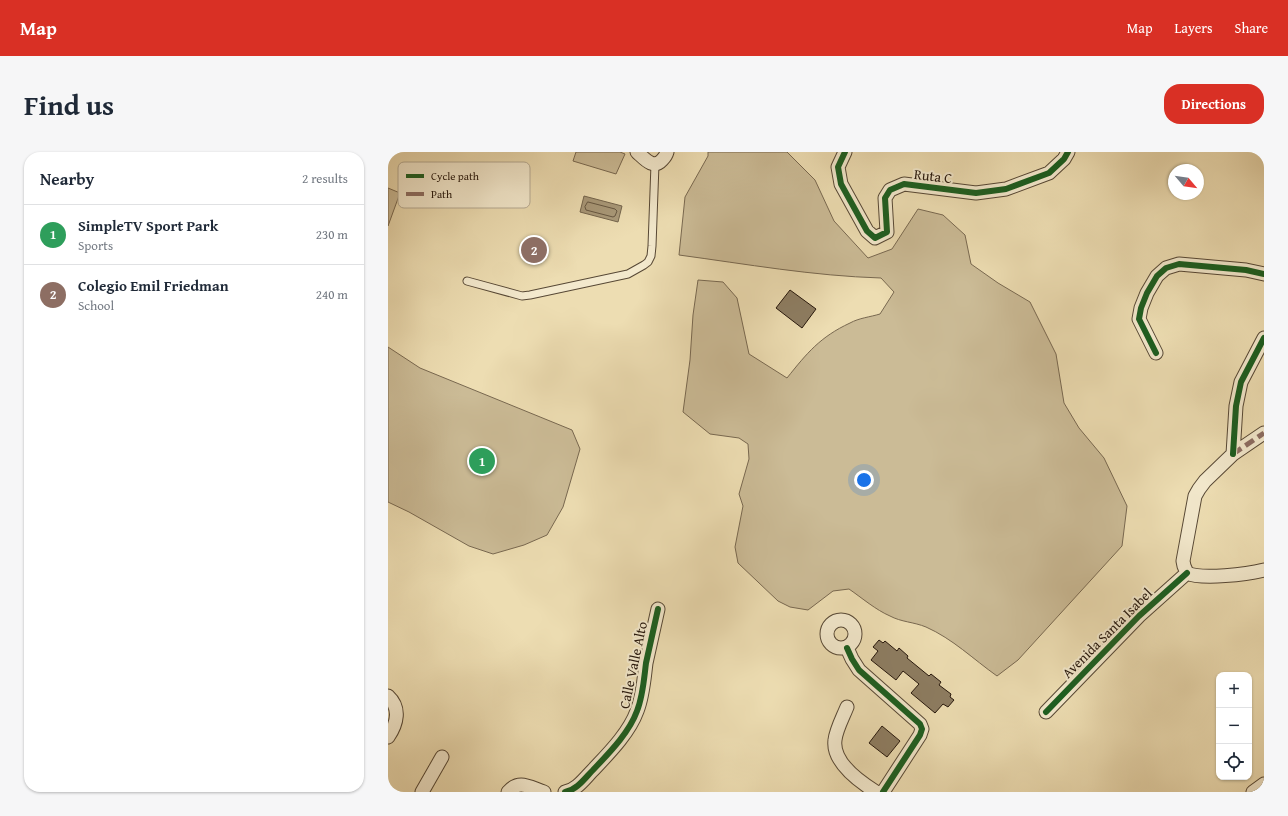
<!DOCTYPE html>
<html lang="en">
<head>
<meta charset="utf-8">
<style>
  body { margin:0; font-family:"Gentium Book Plus",serif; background:#f6f6f7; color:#1f2937 }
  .controls { position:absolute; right:12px; bottom:12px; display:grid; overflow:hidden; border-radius:8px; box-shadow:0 1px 3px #0004 }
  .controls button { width:36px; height:36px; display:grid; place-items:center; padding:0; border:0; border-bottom:1px solid #e0e1e3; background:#fff; color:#1f2937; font:20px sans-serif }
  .compass { position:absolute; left:780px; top:12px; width:36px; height:36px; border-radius:50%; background:#fff; box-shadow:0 1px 3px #0004; rotate:119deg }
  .you { position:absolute; left:476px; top:328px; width:14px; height:14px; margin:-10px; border:3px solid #fff; border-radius:50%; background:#1a73e8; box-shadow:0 0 0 6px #1a73e833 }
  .badge { display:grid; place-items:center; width:26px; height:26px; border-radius:50%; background:#d93025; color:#fff; font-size:13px; font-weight:700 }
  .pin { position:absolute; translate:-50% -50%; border:2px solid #fff; box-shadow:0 1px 4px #0006 }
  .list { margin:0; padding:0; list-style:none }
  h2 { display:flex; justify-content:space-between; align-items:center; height:52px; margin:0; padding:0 16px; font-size:17px }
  h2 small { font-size:13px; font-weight:400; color:#747a83 }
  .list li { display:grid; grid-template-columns:26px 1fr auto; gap:12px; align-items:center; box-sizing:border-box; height:60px; padding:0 16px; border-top:1px solid #e0e1e3 }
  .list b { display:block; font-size:15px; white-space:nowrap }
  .list p { margin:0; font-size:13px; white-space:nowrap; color:#747a83 }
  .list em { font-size:13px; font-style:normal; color:#747a83 }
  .icon { flex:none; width:22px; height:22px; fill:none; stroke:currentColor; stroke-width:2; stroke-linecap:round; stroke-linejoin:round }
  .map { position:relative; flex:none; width:876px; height:640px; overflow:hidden; border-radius:16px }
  header { display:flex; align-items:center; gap:24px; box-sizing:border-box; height:56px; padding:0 20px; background:#d93025; color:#fff }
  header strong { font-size:19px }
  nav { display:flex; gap:22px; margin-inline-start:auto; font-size:14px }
  .intro { display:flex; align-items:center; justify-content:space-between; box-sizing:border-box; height:96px; padding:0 24px }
  h1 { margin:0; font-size:28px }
  .button { padding:10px 18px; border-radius:16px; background:#d93025; color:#fff; font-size:14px; font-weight:700 }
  main { display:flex; gap:24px; padding:0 24px }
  aside { flex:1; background:#fff; border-radius:16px; box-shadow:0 1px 3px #0004 }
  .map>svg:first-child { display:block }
  .green { fill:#cbbb96; stroke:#786850 }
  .water { fill:#a99979; stroke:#74654d }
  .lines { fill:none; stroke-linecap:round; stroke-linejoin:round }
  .shore { stroke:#675842; stroke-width:1 }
  .building { fill:#8d7d62; stroke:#25160b }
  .lane-casing { stroke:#574835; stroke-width:9 }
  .street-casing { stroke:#574835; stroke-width:15 }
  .lane { stroke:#f3e9cd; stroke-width:7 }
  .street { stroke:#f3e9cd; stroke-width:13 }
  .quiet { stroke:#8d6e63; stroke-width:5; stroke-dasharray:10 5; stroke-linecap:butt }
  .cycleway-casing { stroke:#f3e9cd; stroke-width:8 }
  .cycleway { stroke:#1b5e20; stroke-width:6 }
  .labels { text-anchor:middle; stroke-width:4; stroke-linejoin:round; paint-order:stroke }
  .street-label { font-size:14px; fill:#25160b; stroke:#f3e9cd }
  .key { fill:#f3e9cd; stroke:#b5aa93; stroke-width:1 }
  .key-label { font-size:11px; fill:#25160b }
</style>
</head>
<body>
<header>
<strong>Map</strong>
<nav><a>Map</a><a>Layers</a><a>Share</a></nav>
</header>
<div class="intro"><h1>Find us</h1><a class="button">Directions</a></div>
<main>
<aside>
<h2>Nearby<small>2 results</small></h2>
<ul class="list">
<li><span class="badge" style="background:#2e9e5b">1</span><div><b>SimpleTV Sport Park</b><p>Sports</p></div><em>230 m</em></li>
<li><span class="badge" style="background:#8d6e63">2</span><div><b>Colegio Emil Friedman</b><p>School</p></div><em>240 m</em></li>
</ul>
</aside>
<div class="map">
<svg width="876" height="640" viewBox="0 0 876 640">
  <rect width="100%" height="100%" fill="#edddb2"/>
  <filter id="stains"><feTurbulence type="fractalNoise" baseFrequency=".005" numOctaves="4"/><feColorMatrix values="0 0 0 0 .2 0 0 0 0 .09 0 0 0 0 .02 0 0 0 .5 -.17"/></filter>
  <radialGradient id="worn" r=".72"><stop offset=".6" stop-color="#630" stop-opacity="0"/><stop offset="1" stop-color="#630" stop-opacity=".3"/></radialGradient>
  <!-- green -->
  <path class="green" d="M 188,0 L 232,0 L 237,2 L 228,22 L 185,9 Z
    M 320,0 L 399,0 L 427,28 L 446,69 L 480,106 L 504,97 L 530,57 L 555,63 L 577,83 L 583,112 L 610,131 L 642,150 L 668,202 L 676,251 L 691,276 L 716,306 L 739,354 L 734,394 L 630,508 L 609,524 C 585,507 565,487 538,475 C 526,470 513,470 502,464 C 488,458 474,446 461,437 L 445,439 L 420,458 L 402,455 L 390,449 L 350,411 L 347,395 L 355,354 L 351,342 L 361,307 L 360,292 L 351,286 L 322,282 L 295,260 L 302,208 L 305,163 L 310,128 L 335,130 L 349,146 L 361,202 L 399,226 C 419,201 432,185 462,171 C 471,166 482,165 492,162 L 506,140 L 493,126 C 425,124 358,112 291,103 L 297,45 L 320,4 Z
    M 0,36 L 12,41 L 0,74 Z
    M 0,195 L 32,216 L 184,278 L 192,297 L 175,355 L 159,383 L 136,393 L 105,402 L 81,394 L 21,360 L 0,350 Z"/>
  <!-- water -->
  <path class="water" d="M 196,44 L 234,54 L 230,70 L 192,60 Z"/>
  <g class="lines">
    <!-- shore -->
    <path class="shore" d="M 200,50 L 227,57 L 229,59 L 227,64 L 225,65 L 198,58 L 197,55 Z"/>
  </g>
  <!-- building -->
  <path class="building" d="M 402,138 L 428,157 L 414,176 L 388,156 Z
    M 491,488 L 495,491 L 497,489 L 509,499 L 511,496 L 520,504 L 519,506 L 541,524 L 543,522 L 553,530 L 551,533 L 563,542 L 562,545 L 566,548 L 560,555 L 555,552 L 547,561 L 523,541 L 531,532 L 515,519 L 508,528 L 483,508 L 490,499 L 485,495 Z
    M 494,574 L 512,589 L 499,605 L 481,591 Z"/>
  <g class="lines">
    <defs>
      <path id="lane" d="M 79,129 L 134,144 L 142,143 L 240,122 L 256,113 L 260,110 L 263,104 L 264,94 L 267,12"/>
      <path id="street" d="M 249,0 C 256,6 265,18 274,8 C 276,6 278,4 279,0
        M 457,0 L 450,15 L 453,32 L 479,79 L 487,86 L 499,80 L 497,46 L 502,38 L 516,32 L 588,41 L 618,37 L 661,21 L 676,7 L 680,0
        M 768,201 L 751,167 L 753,156 L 759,141 L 769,124 L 778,116 L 791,112 L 858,118 L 876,122
        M 845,302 L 848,254 L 853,230 L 876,186
        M 799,421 L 796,414 L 795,409 L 807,344 L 811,337 L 817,329 L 845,302 L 876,281
        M 799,421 C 814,428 860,422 876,418
        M439 482a14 14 0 1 1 28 0a14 14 0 1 1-28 0Z
        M 459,496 L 464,507 L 471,518 L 532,572 L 534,577 L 532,583 L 495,640
        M 0,544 C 13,556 9,572 0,585
        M 459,555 C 455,565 448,578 447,588 C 444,610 472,630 488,640
        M 658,560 L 751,464 L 799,421
        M 34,640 L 54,605
        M 120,640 C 131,627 141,635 156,640
        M 177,640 C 189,638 197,626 205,618 C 221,601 241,581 249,559 C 255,544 256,527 258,511 C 262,493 266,475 270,457
        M 865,640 L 876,632"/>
    </defs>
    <!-- lane casing -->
    <use href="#lane" class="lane-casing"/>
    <!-- street casing -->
    <use href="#street" class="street-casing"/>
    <!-- lane -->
    <use href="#lane" class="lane"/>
    <!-- street -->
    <use href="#street" class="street"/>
    <!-- quiet -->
    <path class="quiet" d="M 845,302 L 876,281"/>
    <defs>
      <path id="cycleway" d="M 457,0 L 450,15 L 453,32 L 479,79 L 487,86 L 499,80 L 497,46 L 502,38 L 516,32 L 588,41 L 618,37 L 661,21 L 676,7 L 680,0
        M 768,201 L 751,167 L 753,156 L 759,141 L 769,124 L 778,116 L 791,112 L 858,118 L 876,122
        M 845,302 L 848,254 L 853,230 L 876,186
        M 459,496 L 464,507 L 471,518 L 532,572 L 534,577 L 532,583 L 495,640
        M 658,560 L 751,464 L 799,421
        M 177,640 C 189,638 197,626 205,618 C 221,601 241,581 249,559 C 255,544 256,527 258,511 C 262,493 266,475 270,457"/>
    </defs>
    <!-- cycleway casing -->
    <use href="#cycleway" class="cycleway-casing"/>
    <!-- cycleway -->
    <use href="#cycleway" class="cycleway"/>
  </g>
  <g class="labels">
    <!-- street labels -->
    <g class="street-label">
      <text transform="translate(545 24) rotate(7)" y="5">Ruta C</text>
      <text transform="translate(719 481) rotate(-45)" y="5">Avenida Santa Isabel</text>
      <text transform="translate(245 513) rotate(-78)" y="5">Calle Valle Alto</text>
    </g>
  </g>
  <!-- legend -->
  <rect x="10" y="10" width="132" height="46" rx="6" class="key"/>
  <rect x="18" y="22" width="18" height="4" fill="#1b5e20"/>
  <rect x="18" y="40" width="18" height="4" fill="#8d6e63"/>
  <g class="key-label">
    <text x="43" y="28">Cycle path</text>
    <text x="43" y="46">Path</text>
  </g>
  <rect width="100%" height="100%" filter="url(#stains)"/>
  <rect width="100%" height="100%" fill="url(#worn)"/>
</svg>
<div class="controls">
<button>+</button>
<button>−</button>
<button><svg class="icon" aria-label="locate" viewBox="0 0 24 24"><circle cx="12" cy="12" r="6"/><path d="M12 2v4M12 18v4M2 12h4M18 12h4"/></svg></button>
</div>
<svg class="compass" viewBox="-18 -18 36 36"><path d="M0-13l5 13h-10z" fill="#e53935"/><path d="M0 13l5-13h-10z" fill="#747a83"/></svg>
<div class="you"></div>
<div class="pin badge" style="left:94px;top:309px;background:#2e9e5b">1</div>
<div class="pin badge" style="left:146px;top:98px;background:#8d6e63">2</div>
</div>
</main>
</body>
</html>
